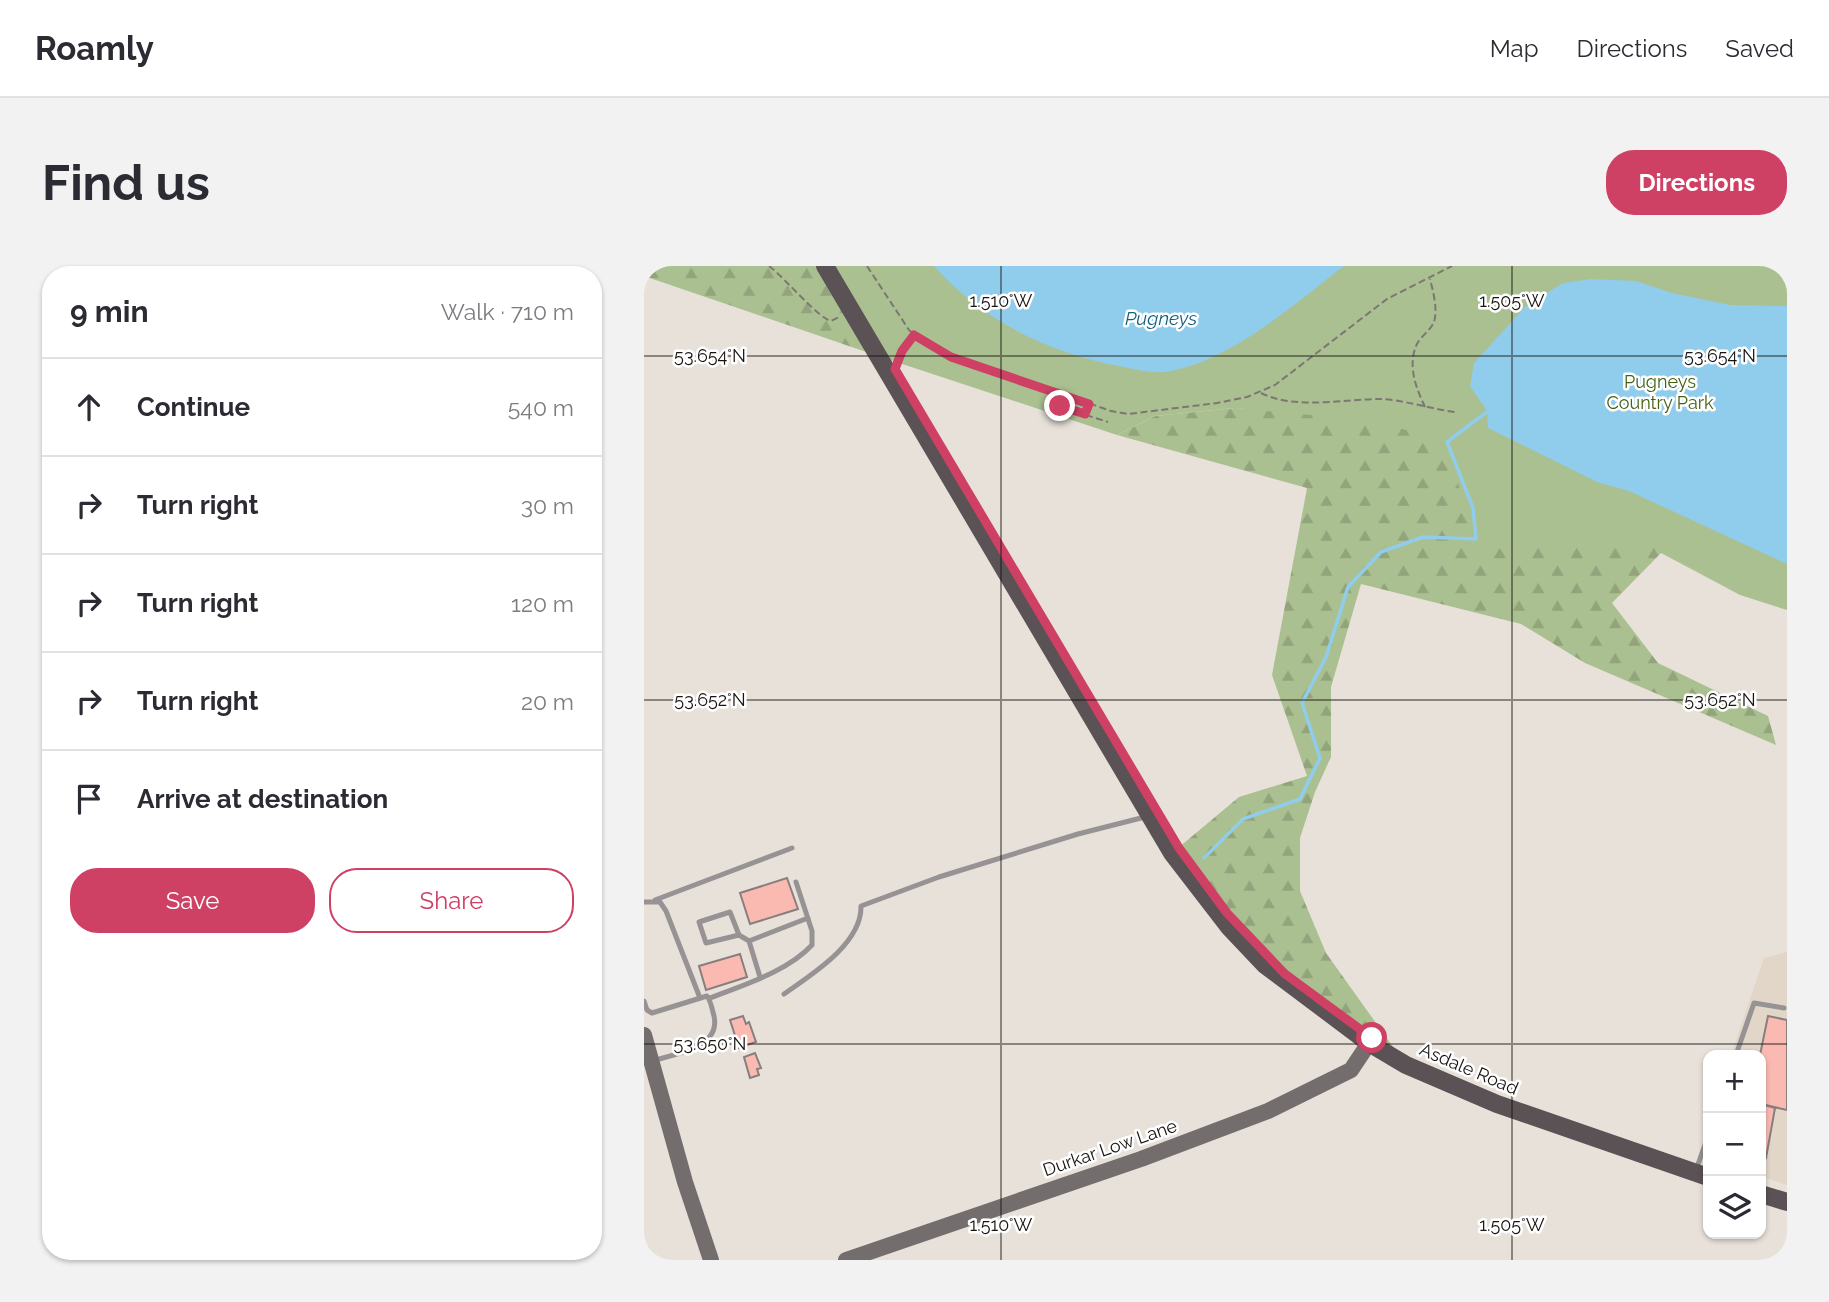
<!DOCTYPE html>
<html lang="en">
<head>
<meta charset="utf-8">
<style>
  body { margin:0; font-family:Raleway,sans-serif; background:#f2f2f3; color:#2b2b33 }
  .controls { position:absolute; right:21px; bottom:21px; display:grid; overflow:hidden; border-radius:14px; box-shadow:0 2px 5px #0004 }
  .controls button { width:63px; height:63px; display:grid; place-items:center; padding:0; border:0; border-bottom:2px solid #e1e1e2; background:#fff; color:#2b2b33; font:35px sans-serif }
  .stop { position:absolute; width:21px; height:21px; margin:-16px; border:5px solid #cf4065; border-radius:50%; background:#fff }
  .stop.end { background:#cf4065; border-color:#fff; box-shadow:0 2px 7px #0008 }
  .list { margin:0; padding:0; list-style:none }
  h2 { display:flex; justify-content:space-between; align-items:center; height:91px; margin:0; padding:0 28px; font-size:30px }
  h2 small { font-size:23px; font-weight:400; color:#7c7c81 }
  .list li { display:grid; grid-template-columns:46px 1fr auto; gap:21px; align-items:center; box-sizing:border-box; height:98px; padding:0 28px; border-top:2px solid #e1e1e2 }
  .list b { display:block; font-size:26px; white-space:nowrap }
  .list em { font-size:23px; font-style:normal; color:#7c7c81 }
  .actions { display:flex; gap:14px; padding:21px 28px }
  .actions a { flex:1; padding:16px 0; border:2px solid #cf4065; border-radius:28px; text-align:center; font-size:24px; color:#cf4065 }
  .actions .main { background:#cf4065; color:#fff }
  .icon { flex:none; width:38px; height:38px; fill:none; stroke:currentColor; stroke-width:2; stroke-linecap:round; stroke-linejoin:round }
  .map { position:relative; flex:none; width:1143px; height:994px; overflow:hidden; border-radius:28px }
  header { display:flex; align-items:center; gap:42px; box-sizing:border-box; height:98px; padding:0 35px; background:#fff; border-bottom:2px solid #e1e1e2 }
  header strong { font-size:33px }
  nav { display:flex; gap:38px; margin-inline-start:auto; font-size:24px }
  .intro { display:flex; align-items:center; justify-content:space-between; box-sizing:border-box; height:168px; padding:0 42px }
  h1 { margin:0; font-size:49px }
  .button { padding:18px 32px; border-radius:28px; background:#cf4065; color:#fff; font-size:24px; font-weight:700 }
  main { display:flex; gap:42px; padding:0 42px }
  aside { flex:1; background:#fff; border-radius:28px; box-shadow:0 2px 5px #0004 }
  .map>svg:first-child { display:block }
  .built { fill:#e1d6c8 }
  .forest { fill:url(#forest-firs) }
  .park { fill:#abc090 }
  .water { fill:#90cceb }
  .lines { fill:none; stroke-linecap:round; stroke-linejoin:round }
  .stream { stroke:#90cceb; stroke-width:3.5 }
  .building { fill:#fabab2; stroke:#887e7d; stroke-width:2 }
  .path { stroke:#7c7773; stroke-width:2; stroke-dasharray:7 3.5; stroke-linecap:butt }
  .lane { stroke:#979394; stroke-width:5 }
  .secondary { stroke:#736d6e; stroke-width:16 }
  .primary { stroke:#5a5254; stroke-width:18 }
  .route { stroke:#cf4065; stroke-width:9 }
  .ticks { fill:none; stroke:#171412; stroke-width:2; stroke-opacity:0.45 }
  .labels { text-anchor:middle; stroke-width:5; stroke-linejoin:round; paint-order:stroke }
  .park-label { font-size:18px; fill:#456014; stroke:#fff }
  .street-label { font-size:18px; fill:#171412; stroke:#fff }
  .water-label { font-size:19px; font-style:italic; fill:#145f7d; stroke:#fff }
  .ticks-label { font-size:18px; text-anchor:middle; fill:#171412; stroke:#fff; stroke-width:5; stroke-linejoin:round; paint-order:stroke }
</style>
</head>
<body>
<header>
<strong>Roamly</strong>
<nav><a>Map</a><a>Directions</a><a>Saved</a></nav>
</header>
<div class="intro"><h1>Find us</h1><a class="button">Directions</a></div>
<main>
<aside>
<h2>9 min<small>Walk · 710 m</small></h2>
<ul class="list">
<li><svg class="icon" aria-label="ahead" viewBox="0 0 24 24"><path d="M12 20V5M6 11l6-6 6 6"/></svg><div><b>Continue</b></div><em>540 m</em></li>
<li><svg class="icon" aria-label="right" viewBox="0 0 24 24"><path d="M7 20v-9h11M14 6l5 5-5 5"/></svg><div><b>Turn right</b></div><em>30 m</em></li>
<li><svg class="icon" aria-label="right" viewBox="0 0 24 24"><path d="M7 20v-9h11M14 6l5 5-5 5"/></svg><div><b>Turn right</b></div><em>120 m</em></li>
<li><svg class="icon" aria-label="right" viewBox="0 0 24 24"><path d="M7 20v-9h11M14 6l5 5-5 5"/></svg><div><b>Turn right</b></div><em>20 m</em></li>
<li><svg class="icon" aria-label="arrive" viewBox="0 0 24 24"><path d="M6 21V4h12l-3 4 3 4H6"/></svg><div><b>Arrive at destination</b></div></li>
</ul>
<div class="actions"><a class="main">Save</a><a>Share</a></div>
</aside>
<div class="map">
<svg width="1143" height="994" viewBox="0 0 1143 994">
  <defs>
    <pattern id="forest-firs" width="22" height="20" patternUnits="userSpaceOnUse" patternTransform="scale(1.75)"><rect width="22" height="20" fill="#abc090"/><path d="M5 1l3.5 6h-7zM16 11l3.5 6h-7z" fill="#92a47b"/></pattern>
  </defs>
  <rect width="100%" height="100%" fill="#e8e1da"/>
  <!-- built -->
  <path class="built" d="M 1143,686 L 1143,919 L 1117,910 L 1117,789 L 1087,789 L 1120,692 Z"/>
  <!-- forest -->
  <path class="forest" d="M 0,0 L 181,0 L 234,90 L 0,10 Z
    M 591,142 C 653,146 715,142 776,150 L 1096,329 L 1017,287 L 968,337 L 1014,397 L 1124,450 L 1132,479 L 941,397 L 877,358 L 717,318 L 687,421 L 687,491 L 671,526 L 656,572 L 656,625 L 682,687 L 762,799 L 661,730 L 528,587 L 595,531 L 663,510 L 628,409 L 663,222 L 473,169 L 511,150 Z"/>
  <!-- park -->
  <path class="park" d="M 181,0 L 1143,0 L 1143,344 L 1096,329 L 1002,277 L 842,283 L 841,277 L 824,277 L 825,252 L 800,172 L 739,159 L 696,159 L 689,151 L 591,142 L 511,150 L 473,169 L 234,90 Z"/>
  <!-- water -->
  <path class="water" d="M 290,0 L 700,0 C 649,39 592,91 527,105 C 511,109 491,103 475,100 C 403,86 339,55 290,0 Z
    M 947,13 L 992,15 L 1028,27 L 1086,39 L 1143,40 L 1143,298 L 985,225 L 953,216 L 844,162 L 843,145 L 826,120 L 830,97 L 881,41 L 919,17 Z"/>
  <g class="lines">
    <!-- stream -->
    <path class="stream" d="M 560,592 L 599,553 L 656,533 L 676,492 L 658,437 L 682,391 L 704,321 L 737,286 L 779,271 L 832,273 L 829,242 L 803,176 L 844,145"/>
  </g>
  <!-- building -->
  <path class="building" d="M 143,612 L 154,643 L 106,658 L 96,627 Z
    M 96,688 L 103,711 L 62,724 L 55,700 Z
    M 99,750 L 102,758 L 105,756 L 112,776 L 95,782 L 86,754 Z
    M 1124,750 L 1143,754 L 1143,844 L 1117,838 L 1116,789 Z
    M 111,787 L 117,802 L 113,803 L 115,809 L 106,812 L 100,791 Z
    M 1117,838 L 1131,842 L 1122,892 L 1117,891 Z"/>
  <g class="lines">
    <!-- path -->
    <path class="path" d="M 125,0 C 141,12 174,52 187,55 L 195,51
      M 223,0 L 265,64 L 287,82 L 467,145 L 484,148 L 573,137 L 603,131 L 631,119 L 743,33 L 808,0
      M 254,95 L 269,70
      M 617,127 C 651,144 700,133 736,133 C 761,134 787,143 811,146
      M 416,140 L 441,148 L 445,139
      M 781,141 C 772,122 763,99 773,78 C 777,70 787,64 790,56 C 794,43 789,25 786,13
      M 442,149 L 464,156"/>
    <!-- lane -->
    <path class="lane" d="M 11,634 L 148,582
      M 0,636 L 16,636 L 22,645 L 56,732
      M 95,669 L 62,677 L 55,656 L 86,646 L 95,669 L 105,675 L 164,652
      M 105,675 L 116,711
      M 140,728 C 167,709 218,678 217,640 L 295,611 L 434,568 L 501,551
      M 66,732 C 99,719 143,706 168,679 L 168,665 L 152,616
      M 0,735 L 3,744 L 8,747 L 63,730 C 67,735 68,743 70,750 C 77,781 33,788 11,794
      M 1092,789 L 1110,737 L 1140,742
      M 1052,904 L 1064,870"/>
    <!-- secondary -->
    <path class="secondary" d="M 0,769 L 41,916 L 67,994
      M 202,994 L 497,893 L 624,845 L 707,804 L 725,777"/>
    <!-- primary -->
    <path class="primary" d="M 181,0 L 528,587 L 585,661 L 621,699 L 725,777 L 762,799 L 853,838 L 1064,911
      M 1117,928 L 1143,936"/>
  </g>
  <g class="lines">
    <!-- route -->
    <path class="route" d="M 416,140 L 441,148 L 445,138 L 307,91 L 270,69 L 258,85 L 251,103 L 535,582 L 583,647 L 641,708 L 728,772"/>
  </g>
  <!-- ticks -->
  <path class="ticks" d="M 357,0 L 357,994M 868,0 L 868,994M 0,90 L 1143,90M 0,434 L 1143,434M 0,778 L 1143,778"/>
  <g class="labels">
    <!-- park labels -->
    <g class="park-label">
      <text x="1016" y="122">Pugneys<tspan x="1016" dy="21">Country Park</tspan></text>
    </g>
    <!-- street labels -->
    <g class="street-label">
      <text transform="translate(825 803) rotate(23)" y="6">Asdale Road</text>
      <text transform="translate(466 882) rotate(-19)" y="6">Durkar Low Lane</text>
    </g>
    <!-- water labels -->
    <g class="water-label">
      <text x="517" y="59">Pugneys</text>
    </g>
  </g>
  <g class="ticks-label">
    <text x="357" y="41">1.510°W</text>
    <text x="868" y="41">1.505°W</text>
    <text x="66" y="96">53.654°N</text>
    <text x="1076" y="96">53.654°N</text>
    <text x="66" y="440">53.652°N</text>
    <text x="1076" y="440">53.652°N</text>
    <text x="66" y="784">53.650°N</text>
    <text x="357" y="965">1.510°W</text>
    <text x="868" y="965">1.505°W</text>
  </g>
</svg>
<div class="controls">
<button>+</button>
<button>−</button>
<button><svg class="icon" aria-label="layers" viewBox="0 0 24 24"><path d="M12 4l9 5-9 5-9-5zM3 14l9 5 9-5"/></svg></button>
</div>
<div class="stop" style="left:728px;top:772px"></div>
<div class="stop end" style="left:416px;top:140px"></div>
</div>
</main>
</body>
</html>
